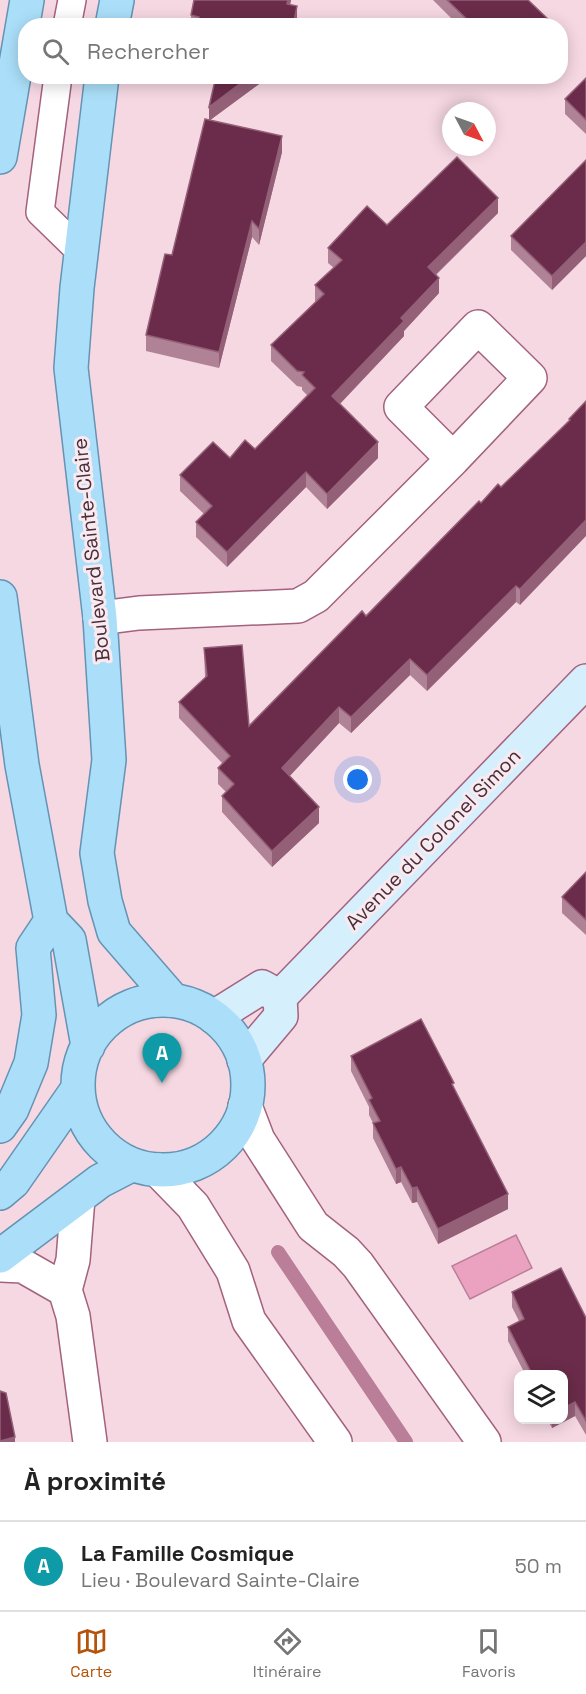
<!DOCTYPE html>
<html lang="fr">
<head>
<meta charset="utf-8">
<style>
  body { margin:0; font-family:"Space Grotesk",sans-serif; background:#f6f6f6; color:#222 }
  .controls { position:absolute; right:18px; bottom:18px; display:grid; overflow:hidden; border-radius:12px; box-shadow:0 3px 15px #0003 }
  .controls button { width:54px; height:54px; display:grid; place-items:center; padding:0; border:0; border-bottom:2px solid #e0e0e0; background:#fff; color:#222; font:30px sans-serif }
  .compass { position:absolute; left:442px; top:102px; width:54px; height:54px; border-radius:50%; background:#fff; box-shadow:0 3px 15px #0003; rotate:131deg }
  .you { position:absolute; left:358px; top:780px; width:21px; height:21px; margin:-15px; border:4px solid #fff; border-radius:50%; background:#1a73e8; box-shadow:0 0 0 9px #1a73e833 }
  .badge { display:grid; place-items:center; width:39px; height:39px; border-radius:50%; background:#b45309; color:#fff; font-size:20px; font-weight:700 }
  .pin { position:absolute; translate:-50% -50px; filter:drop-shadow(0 2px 3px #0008) }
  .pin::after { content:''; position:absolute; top:32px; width:21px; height:18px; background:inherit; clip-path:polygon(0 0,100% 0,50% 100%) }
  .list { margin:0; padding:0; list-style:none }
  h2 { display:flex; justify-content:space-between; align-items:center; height:78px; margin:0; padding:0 24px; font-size:26px }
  h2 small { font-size:20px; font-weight:400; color:#767676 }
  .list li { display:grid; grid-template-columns:39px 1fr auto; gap:18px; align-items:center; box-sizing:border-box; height:90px; padding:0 24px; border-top:2px solid #e0e0e0 }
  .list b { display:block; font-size:22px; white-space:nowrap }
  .list p { margin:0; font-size:20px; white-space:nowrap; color:#767676 }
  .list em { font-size:20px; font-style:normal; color:#767676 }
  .icon { flex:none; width:33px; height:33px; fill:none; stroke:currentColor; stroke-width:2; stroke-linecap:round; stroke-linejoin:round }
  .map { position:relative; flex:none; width:586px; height:1442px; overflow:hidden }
  .search { position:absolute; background:#fff; box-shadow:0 3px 15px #0003; left:18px; right:18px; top:18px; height:66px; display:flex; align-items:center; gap:15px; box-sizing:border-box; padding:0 21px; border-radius:24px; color:#767676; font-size:22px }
  .sheet { height:168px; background:#fff }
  nav { display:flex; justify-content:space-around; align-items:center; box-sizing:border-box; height:84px; border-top:2px solid #e0e0e0; background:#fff; font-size:16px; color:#767676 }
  nav a { display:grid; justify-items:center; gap:3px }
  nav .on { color:#b45309 }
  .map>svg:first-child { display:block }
  .water { fill:#eba1c0; stroke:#bb7e98; stroke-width:1.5 }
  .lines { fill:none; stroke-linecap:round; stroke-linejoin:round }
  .stream { stroke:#bb7e98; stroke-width:14 }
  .service-casing { stroke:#a3627e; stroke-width:30 }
  .minor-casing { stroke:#a3627e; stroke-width:36 }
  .secondary-casing { stroke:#a3627e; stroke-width:36 }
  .primary-casing { stroke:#6593b4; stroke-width:36 }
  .service { stroke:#fff; stroke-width:27 }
  .minor { stroke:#fff; stroke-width:33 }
  .secondary { stroke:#d5effc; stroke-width:33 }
  .primary { stroke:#abdff9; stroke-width:33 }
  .wall { fill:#b08296 }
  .shaded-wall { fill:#946078 }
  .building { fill:#6a2c4a; stroke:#946078; stroke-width:1.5 }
  .labels { text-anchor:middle; stroke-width:6; stroke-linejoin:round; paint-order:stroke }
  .street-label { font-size:20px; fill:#4a2e3a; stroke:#f9eaf0 }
</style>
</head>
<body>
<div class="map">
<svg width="586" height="1442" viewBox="0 0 586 1442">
  <rect width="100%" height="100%" fill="#f6d8e3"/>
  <!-- water -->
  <path class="water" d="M 516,1235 L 532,1268 L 470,1299 L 452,1266 Z"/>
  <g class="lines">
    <!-- stream -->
    <path class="stream" d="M 278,1252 L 406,1442"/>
    <defs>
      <path id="service" d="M 67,26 L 72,0
        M 58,76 L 40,212 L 81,252"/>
      <path id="minor" d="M 100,618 L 139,613 L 298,606 L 316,596 L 453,459 L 530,378 L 478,327 L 401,407 L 453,459
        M 245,1106 L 258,1140 L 313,1226 L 346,1252 L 358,1265 L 484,1442
        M 158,1170 L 193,1206 L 233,1271 L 249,1321 L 335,1442
        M 78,1198 L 73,1260 L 65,1290 L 73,1316 L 90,1442
        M 0,1265 L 23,1266 L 65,1290"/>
      <path id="secondary" d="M 214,1017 L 262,987 L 280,997
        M 244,1060 L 281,1016 L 280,997 L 586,681"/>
      <path id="primary" d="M 112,26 L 117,0
        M 102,76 L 77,288 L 71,368 L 100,618 L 109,760 L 97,853 L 105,901 L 114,932 L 173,1000
        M 0,157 L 27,0
        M 0,597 L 22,765 L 51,921 L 69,940 L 88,1046
        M78 1085a85 85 0 1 1 170 0a85 85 0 1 1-170 0Z
        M 0,1126 L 12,1109 L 31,1063 L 39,1015 L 33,948 L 51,921
        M 0,1193 L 13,1182 L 77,1090
        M 0,1256 L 100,1181 L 131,1165"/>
    </defs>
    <!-- service casing -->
    <use href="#service" class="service-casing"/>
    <!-- minor casing -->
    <use href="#minor" class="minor-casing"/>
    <!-- secondary casing -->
    <use href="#secondary" class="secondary-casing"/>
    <!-- primary casing -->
    <use href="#primary" class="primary-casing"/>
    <!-- service -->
    <use href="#service" class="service"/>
    <!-- minor -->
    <use href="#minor" class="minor"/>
    <!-- secondary -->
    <use href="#secondary" class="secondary"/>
    <!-- primary -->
    <use href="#primary" class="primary"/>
  </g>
  <!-- wall -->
  <path class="wall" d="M 194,0 L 291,0 L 290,5 L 297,21 L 296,26 L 191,26 L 191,15 Z
    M 433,0 L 528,0 L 550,26 L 459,26 Z
    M 201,76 L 270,76 L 210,120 L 282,152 L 259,245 L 252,237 L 219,368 L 146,351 L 146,335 L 172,255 L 209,120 L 215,79 Z
    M 586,78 L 586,134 L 565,114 L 565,99 Z
    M 586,160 L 586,256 L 552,290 L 511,250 L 511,236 Z
    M 498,213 L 436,275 L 439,293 L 404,331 L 404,336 L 340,404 L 378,458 L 327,509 L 306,487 L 227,567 L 196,537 L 196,522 L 204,514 L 180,491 L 180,475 L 255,449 L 307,395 L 302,390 L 302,387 L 297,386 L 271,361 L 271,345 L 316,302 L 315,301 L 315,285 L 334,268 L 328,263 L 328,248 L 387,225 Z
    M 586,401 L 520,605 L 516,602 L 427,691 L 410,675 L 351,733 L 339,723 L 290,776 L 319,823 L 272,867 L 222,812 L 222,796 L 226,792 L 218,784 L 218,768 L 223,764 L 179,718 L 179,702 L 205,678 L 204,648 L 249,726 L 366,616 L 481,503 L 501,487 L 569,422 L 569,419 Z
    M 586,872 L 586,935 L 562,913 L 562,897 Z
    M 351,1056 L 454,1088 L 508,1209 L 438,1244 L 417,1202 L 412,1203 L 401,1182 L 396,1184 L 373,1138 L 373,1123 L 369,1115 L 369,1107 L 351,1071 Z
    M 512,1292 L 586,1318 L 586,1435 L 575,1416 L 552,1428 L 547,1419 L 564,1419 L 564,1374 L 525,1374 L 508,1341 L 508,1327 L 519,1321 L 512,1307 Z"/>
  <!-- shaded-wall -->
  <path class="shaded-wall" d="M 288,0 L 291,0 L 287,18 L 287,4 Z
    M 297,6 L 297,21 L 296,26 L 293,26 Z
    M 250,76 L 270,76 L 209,121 L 209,107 Z
    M 282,136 L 282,152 L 259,245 L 259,229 Z
    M 498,198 L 498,213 L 428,282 L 428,267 Z
    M 252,221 L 252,237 L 219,368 L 219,352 Z
    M 586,242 L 586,256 L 552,290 L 552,276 Z
    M 439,278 L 439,293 L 404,331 L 404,336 L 332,412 L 332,396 L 401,318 Z
    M 378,442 L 378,458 L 327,509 L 327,494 Z
    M 306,472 L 306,487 L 227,567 L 227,552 Z
    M 586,520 L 586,536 L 520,605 L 520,589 Z
    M 516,586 L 516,602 L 427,691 L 427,675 Z
    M 410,659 L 410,675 L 351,733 L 351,717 Z
    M 339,707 L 339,723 L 282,784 L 282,768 Z
    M 319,807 L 319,823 L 272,867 L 272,851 Z
    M 401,1167 L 401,1182 L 396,1184 L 396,1169 Z
    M 417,1187 L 417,1202 L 412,1203 L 412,1188 Z
    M 508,1194 L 508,1209 L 438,1244 L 438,1229 Z
    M 575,1402 L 575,1416 L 552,1428 L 552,1419 L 564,1419 L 564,1408 Z
    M 15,1437 L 15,1442 L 0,1442 L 0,1441 Z"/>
  <!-- building -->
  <path class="building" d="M 194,0 L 288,0 L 287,4 L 297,6 L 293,26 L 198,26 L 199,17 L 191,15 Z
    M 447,0 L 528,0 L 550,21 L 546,26 L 474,26 Z
    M 216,76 L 250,76 L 209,107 Z
    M 586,78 L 586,120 L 565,99 Z
    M 205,119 L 282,136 L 259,229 L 252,221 L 219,352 L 146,335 L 165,254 L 172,255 Z
    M 457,157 L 498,198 L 428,267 L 439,278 L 401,318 L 404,321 L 332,396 L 378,442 L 327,494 L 306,472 L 227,552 L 196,522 L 212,506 L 180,475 L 213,442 L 230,458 L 245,440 L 255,449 L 315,388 L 302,375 L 304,372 L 297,371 L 271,345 L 324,294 L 315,285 L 342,260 L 328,248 L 367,206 L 387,225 Z
    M 586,160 L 586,242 L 552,276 L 511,236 Z
    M 586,401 L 586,520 L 520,589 L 516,586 L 427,675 L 410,659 L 351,717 L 339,707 L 282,768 L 319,807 L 272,851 L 222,796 L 234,784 L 218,768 L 230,756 L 179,702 L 207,676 L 204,648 L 242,645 L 249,726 L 362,611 L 366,616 L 479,501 L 481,503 L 498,484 L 501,487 L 570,420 L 569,419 Z
    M 586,872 L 586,920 L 562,897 Z
    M 421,1019 L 454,1083 L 452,1084 L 508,1194 L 438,1229 L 417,1187 L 412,1188 L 401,1167 L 396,1169 L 373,1123 L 380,1121 L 369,1100 L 372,1098 L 351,1056 Z
    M 561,1268 L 586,1318 L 586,1421 L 575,1402 L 564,1408 L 564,1374 L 532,1374 L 508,1327 L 524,1319 L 512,1292 Z
    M 0,1391 L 6,1393 L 15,1437 L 0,1441 Z"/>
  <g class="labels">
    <!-- street labels -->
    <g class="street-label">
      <text transform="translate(91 550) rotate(-96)" y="7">Boulevard Sainte-Claire</text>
      <text transform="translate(433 839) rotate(-46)" y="7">Avenue du Colonel Simon</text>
    </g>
  </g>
</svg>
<div class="controls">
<button><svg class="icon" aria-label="layers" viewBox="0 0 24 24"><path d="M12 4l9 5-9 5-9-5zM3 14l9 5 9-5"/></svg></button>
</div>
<svg class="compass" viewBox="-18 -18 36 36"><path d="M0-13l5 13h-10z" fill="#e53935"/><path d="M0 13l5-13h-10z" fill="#767676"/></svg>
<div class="you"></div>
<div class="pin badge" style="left:162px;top:1083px;background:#0f9aa8">A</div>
<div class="search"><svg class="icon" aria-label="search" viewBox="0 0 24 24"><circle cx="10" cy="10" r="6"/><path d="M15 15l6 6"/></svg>Rechercher</div>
</div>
<section class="sheet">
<h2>À proximité<small></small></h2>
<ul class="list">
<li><span class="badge" style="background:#0f9aa8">A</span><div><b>La Famille Cosmique</b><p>Lieu · Boulevard Sainte-Claire</p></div><em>50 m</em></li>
</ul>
</section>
<nav>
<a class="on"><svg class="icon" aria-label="map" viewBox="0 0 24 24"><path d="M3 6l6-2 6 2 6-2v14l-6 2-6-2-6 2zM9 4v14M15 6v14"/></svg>Carte</a>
<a><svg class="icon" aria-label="directions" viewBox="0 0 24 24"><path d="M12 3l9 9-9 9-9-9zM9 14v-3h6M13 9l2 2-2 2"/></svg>Itinéraire</a>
<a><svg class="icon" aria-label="saved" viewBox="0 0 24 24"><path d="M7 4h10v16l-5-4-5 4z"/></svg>Favoris</a>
</nav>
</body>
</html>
